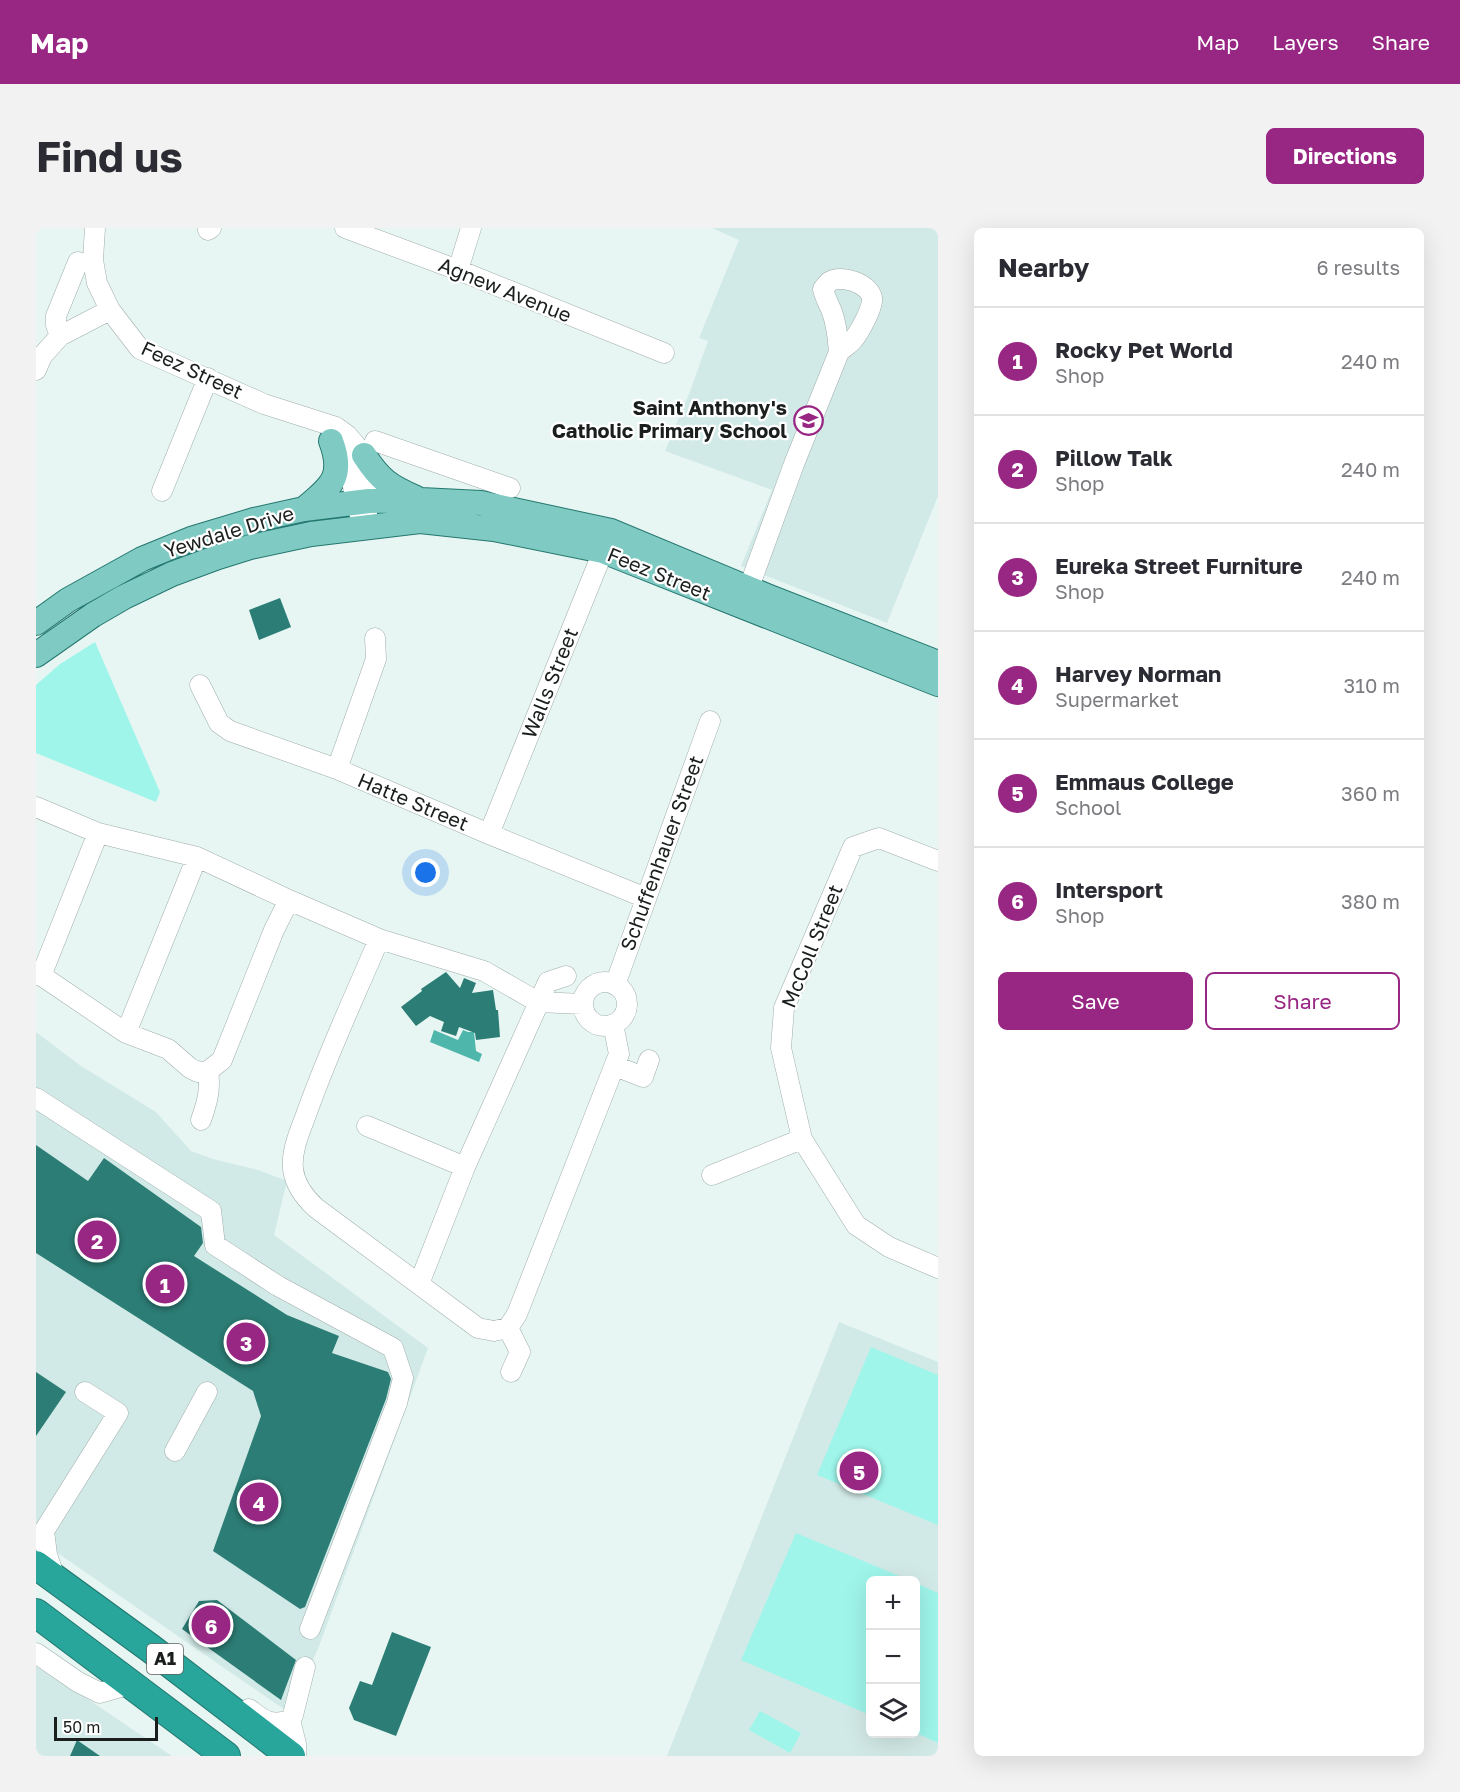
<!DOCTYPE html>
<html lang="en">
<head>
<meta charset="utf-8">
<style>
  body { margin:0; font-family:"Golos Text",sans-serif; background:#f2f2f3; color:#2b2b33 }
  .controls { position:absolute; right:18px; bottom:18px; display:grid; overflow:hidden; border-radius:9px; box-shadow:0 6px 24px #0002 }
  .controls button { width:54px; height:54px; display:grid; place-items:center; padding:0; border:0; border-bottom:2px solid #e1e1e2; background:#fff; color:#2b2b33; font:30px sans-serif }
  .scale { position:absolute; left:18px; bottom:15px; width:104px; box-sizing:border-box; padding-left:6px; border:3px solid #1a1f1e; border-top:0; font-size:16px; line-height:21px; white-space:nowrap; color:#1a1f1e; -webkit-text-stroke:4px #fff; paint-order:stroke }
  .you { position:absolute; left:390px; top:645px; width:21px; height:21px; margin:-15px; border:4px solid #fff; border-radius:50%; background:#1a73e8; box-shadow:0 0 0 9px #1a73e833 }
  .badge { display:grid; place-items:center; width:39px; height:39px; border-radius:50%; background:#982683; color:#fff; font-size:20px; font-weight:700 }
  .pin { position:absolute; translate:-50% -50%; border:3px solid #fff; box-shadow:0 2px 6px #0006 }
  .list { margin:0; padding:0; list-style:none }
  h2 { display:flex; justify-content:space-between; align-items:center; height:78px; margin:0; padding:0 24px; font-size:26px }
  h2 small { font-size:20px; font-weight:400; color:#7c7c81 }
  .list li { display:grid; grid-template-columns:39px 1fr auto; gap:18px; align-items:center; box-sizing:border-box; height:108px; padding:0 24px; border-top:2px solid #e1e1e2 }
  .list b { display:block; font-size:22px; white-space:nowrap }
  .list p { margin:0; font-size:20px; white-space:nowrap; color:#7c7c81 }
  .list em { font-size:20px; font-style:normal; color:#7c7c81 }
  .actions { display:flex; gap:12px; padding:18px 24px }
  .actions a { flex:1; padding:14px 0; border:2px solid #982683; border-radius:9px; text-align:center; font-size:21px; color:#982683 }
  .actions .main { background:#982683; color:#fff }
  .icon { flex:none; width:33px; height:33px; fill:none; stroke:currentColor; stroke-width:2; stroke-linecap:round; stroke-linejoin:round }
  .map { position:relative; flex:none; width:902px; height:1528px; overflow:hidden; border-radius:9px }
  header { display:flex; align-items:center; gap:36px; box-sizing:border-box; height:84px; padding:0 30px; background:#982683; color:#fff }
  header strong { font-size:28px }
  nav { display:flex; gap:33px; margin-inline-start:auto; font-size:21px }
  .intro { display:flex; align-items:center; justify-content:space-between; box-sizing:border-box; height:144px; padding:0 36px }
  h1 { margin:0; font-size:42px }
  .button { padding:15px 27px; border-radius:9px; background:#982683; color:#fff; font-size:21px; font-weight:700 }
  main { display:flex; gap:36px; padding:0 36px }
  aside { flex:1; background:#fff; border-radius:9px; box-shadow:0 6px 24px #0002 }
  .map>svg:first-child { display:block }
  .built { fill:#d2eae7; fill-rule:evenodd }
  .green { fill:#9ff5ea }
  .water { fill:#4eb6ab }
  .building { fill:#2c7d75 }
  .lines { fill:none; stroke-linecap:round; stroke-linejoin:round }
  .minor-casing { stroke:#9fadab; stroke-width:21 }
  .major-casing { stroke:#24776f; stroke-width:26 }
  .highway-casing { stroke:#24776f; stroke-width:30 }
  .minor { stroke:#fff; stroke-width:20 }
  .major { stroke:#7fcac3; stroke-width:24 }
  .highway { stroke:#29a69b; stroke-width:28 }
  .labels { text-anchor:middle; stroke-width:4.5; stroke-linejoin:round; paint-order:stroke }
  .shield { fill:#fff; stroke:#5f6262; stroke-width:1.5 }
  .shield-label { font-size:18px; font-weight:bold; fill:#1a1f1e }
  .street-label { font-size:20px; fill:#1a1f1e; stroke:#fff }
  .poi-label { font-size:20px; font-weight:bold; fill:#1a1f1e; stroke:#fff; text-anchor:end }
</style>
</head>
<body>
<header>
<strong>Map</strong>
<nav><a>Map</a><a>Layers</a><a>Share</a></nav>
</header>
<div class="intro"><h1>Find us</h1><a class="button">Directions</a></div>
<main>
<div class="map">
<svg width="902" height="1528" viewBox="0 0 902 1528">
  <rect width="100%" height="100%" fill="#e7f6f3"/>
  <!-- built -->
  <path class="built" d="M 676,0 L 902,0 L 902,268 L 851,395 L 705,338 L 736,262 L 629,223 L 655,161 L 672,113 L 663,110 L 703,12 Z
    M 0,804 L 45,838 L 120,884 L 155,923 L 177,931 L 222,942 L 251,953 L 238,1007 L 392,1120 L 282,1421 L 252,1484 L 0,1310 Z
    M 803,1094 L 902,1134 L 902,1528 L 631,1528 ZM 834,1352 L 880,1352 L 880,1506 L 834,1506 Z
    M 0,1436 L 136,1528 L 0,1528 Z"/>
  <!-- green -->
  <path class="green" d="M 59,414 L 124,564 L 120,574 L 0,525 L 0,457 L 24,436 Z
    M 835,1119 L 902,1147 L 902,1297 L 781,1247 Z
    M 760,1305 L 873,1352 L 834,1352 L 834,1487 L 705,1432 Z
    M 880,1355 L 902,1365 L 902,1515 L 880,1505 Z
    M 724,1483 L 765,1505 L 754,1525 L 713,1502 Z"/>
  <!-- water -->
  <path class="water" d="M 398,802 L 422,812 L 427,802 L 432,804 L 438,804 L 440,823 L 446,826 L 443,834 L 394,814 Z"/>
  <!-- building -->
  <path class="building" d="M 244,370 L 255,399 L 223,412 L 213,382 Z
    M 410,744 L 424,760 L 428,750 L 440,755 L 436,765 L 457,762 L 460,782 L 462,782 L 464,809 L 440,812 L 439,805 L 423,799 L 420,808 L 405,803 L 408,794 L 394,788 L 380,798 L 365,779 L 386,763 L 385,761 Z
    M 0,917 L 52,953 L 68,930 L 165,999 L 167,1015 L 158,1028 L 251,1087 L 303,1108 L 296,1125 L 352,1144 L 355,1151 L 350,1171 L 269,1379 L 264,1381 L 177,1323 L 225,1188 L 217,1163 L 0,1025 Z
    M 0,1144 L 30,1164 L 0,1208 Z
    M 181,1372 L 260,1432 L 245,1472 L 146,1401 L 163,1373 Z
    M 356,1404 L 395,1419 L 360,1508 L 318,1492 L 313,1480 L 324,1453 L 336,1457 Z
    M 41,1512 L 64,1528 L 34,1528 Z"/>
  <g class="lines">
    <defs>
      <path id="minor" d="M 59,0 L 57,32 L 61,55 L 74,82 L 104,121 L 228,176 L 300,199 L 311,207 L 328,227 L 333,250 L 331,285
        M 309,0 L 422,42 L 628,125
        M 172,2 L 175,0
        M 422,42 L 435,0
        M 24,108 L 74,82
        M 0,142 L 6,128 L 24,108 L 20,97 L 20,88 L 42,34
        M 339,213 L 474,260
        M 299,217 C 305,225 312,234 314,243 C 318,259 318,272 324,287
        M 126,263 L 172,150
        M 708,373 L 758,236 L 803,124 C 807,120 814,116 817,112 C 823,105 838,78 836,70 C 833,55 805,46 793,54 C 792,55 788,60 787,61 C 789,70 793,76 796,84 C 801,97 802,111 803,124
        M 164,457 L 183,495 L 194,503 L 301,541 L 453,606 L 610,670
        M 301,541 L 340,431 L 339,410
        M 0,579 L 62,605 L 161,629 L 253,672 L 343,711 L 448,743 L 502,774 L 547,776
        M 453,606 L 572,311
        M 902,633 L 843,610 L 817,619 L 748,780 L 745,820 L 766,911 L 820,997 L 853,1019 L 902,1040
        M 343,711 C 318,770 291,827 270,887 C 264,903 255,923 257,941 C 259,957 268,969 280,980 L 442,1100 L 458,1103 L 472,1100 L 481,1086 L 583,826 L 577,796
        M 0,744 L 90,805 L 132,821 L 154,840 L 162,844 L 172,843 L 186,832 L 238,702 L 253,672
        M 5,748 L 62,605
        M547 776a22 22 0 1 1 44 0a22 22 0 1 1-44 0Z
        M 579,757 L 674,493
        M 90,805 L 161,629
        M 579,838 L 607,849 L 613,832
        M 0,870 L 175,983 L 179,1017 L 242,1058 L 357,1120 L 367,1150 L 361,1175 L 274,1401
        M 165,892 C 171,875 175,861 172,843
        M 331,898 L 429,939
        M 676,947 L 766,911
        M 383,1056 L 429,939 L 512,754 L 530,748
        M 472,1100 L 484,1124 L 475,1144
        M 139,1223 L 171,1164
        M 19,1350 L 11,1327 L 8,1303 L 82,1185 L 49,1164
        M 0,1425 L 42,1454 L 64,1465 L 95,1456
        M 213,1481 C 229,1493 233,1498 254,1492
        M 260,1528 L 260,1516 L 254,1492 L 257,1487 L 269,1439"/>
      <path id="major" d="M 328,227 C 344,252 353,258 380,270
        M 268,281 C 294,259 309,250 295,213
        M 0,395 L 32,372 L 106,331 L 155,311 L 218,292 L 268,281 L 333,273 L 385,272 L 445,275 L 575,303 L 731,368 L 902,435
        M 0,427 L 57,387 L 88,369 L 136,346 L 182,329 L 214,319 L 275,306 L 384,293 L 458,301 L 567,323 L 902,456"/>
      <path id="highway" d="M 0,1337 L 114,1420 L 255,1528
        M 0,1385 L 190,1528"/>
    </defs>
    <!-- minor casing -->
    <use href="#minor" class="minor-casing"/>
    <!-- major casing -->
    <use href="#major" class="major-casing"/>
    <!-- highway casing -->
    <use href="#highway" class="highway-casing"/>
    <!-- minor -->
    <use href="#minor" class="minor"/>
    <!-- major -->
    <use href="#major" class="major"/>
    <!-- highway -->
    <use href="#highway" class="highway"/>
  </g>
  <!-- icons -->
  <defs>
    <symbol id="school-ring" viewBox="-11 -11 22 22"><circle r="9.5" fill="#fff" stroke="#982683" stroke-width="1.5"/><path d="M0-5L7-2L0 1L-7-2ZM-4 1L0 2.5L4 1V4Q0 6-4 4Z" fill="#982683"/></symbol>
  </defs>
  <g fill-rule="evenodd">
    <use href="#school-ring" x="756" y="176" width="33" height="33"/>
  </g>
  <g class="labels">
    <!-- shield labels -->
    <rect class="shield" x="111" y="1416" width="36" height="30" rx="4.5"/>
    <g class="shield-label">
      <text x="129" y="1437">A1</text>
    </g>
    <!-- street labels -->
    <g class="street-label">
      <text transform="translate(469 62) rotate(22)" y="7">Agnew Avenue</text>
      <text transform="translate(156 142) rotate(25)" y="7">Feez Street</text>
      <text transform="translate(193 304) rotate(-17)" y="7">Yewdale Drive</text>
      <text transform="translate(623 346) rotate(22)" y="7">Feez Street</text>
      <text transform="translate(514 455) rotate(-68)" y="7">Walls Street</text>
      <text transform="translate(377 574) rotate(23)" y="7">Hatte Street</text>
      <text transform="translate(626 625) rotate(-70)" y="7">Schuffenhauer Street</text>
      <text transform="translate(776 718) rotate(-68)" y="7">McColl Street</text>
    </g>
    <!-- poi labels -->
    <g class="poi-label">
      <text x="751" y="187">Saint Anthony's<tspan x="751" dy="23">Catholic Primary School</tspan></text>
    </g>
  </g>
</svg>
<div class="controls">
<button>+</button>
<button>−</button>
<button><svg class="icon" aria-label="layers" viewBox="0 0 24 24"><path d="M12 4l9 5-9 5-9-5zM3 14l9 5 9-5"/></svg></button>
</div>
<div class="scale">50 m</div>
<div class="you"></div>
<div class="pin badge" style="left:129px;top:1056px">1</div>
<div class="pin badge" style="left:61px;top:1012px">2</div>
<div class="pin badge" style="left:210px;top:1114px">3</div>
<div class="pin badge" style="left:223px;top:1274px">4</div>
<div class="pin badge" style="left:823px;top:1243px">5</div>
<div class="pin badge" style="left:175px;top:1397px">6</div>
</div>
<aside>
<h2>Nearby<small>6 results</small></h2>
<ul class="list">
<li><span class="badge">1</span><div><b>Rocky Pet World</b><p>Shop</p></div><em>240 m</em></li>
<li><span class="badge">2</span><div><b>Pillow Talk</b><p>Shop</p></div><em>240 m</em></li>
<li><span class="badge">3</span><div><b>Eureka Street Furniture</b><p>Shop</p></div><em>240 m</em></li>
<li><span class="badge">4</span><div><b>Harvey Norman</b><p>Supermarket</p></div><em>310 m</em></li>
<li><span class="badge">5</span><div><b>Emmaus College</b><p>School</p></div><em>360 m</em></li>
<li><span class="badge">6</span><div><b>Intersport</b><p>Shop</p></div><em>380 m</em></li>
</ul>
<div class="actions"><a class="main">Save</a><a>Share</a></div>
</aside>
</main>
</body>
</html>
